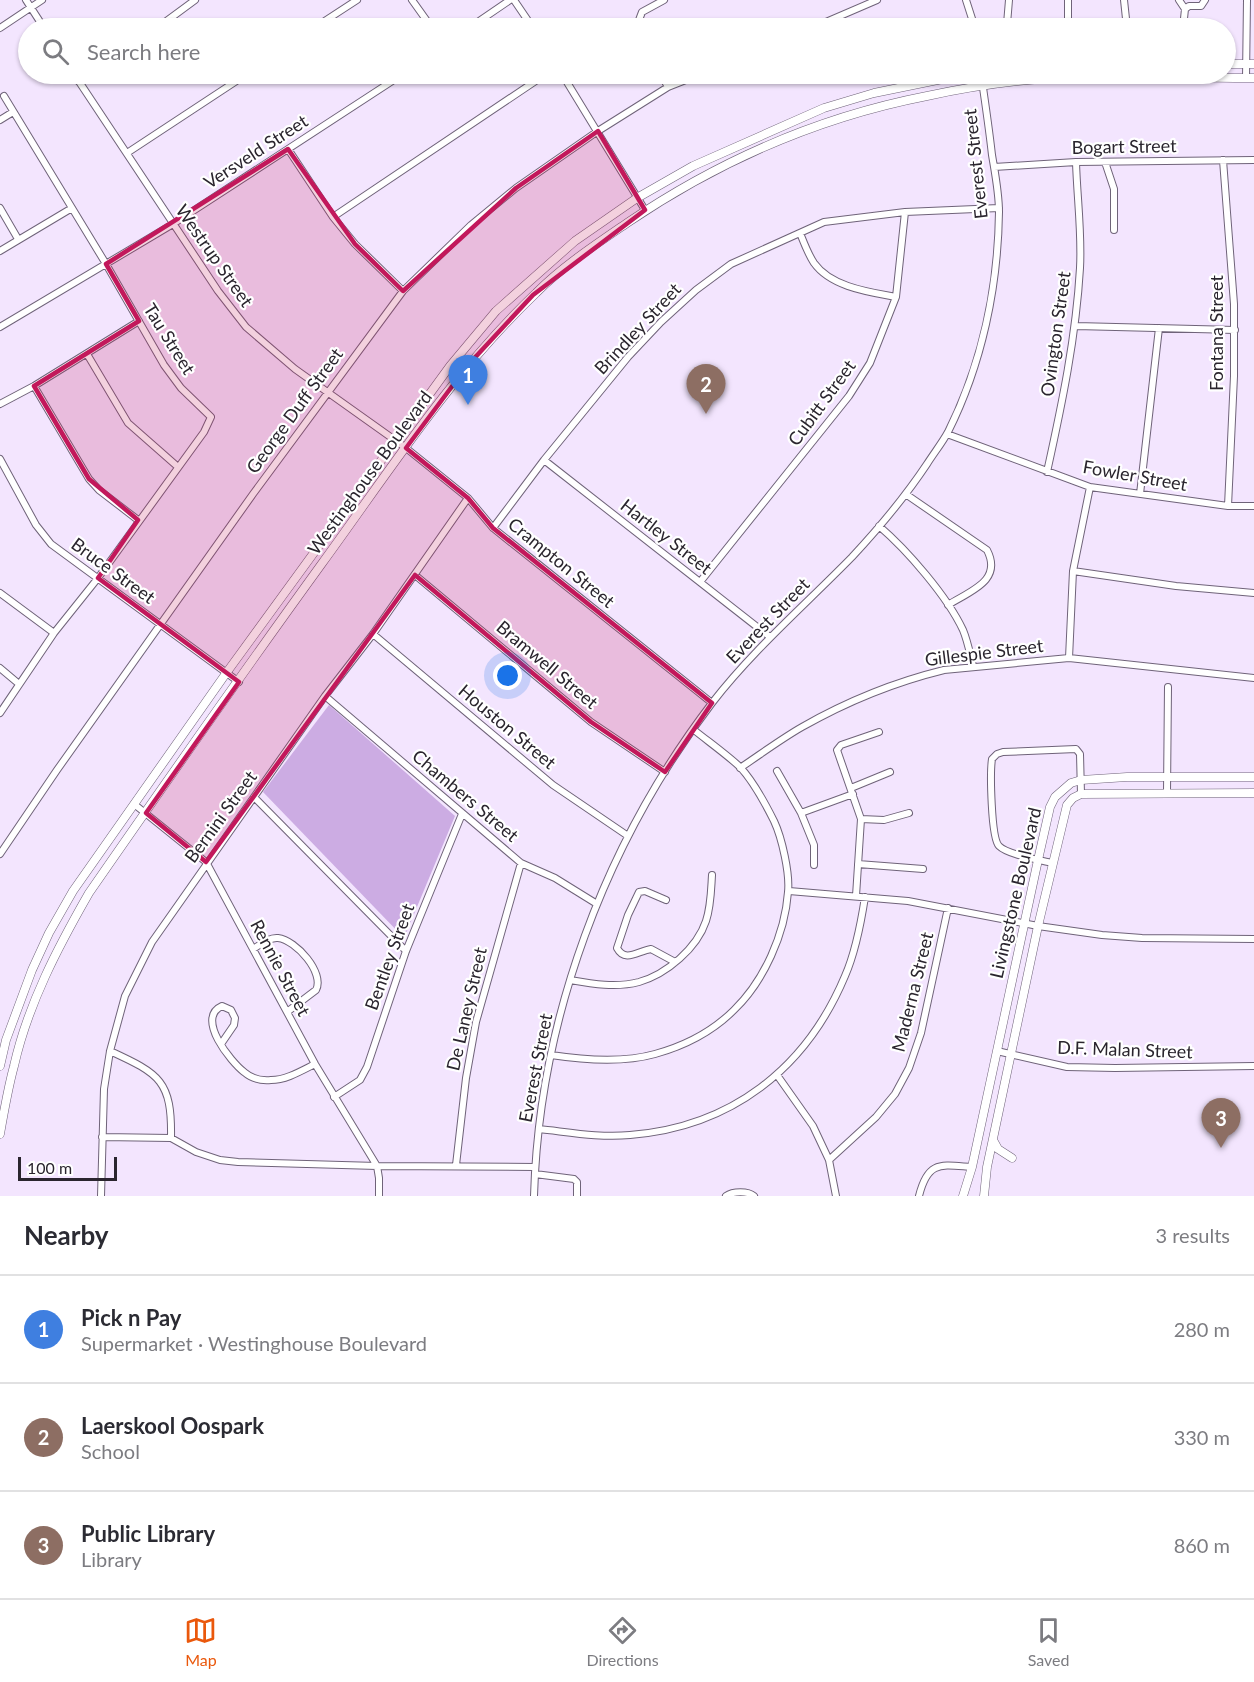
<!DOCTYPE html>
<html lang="en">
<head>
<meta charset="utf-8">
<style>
  body { margin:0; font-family:Lato,sans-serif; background:#f7f7f7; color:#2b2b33 }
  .scale { position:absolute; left:18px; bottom:15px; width:99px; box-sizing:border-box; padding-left:6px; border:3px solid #2a252e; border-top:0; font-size:16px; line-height:21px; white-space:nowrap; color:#2a252e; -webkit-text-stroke:4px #fff; paint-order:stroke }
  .you { position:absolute; left:508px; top:676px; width:21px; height:21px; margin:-15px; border:4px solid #fff; border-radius:50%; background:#1a73e8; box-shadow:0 0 0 9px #1a73e833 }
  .badge { display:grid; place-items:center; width:39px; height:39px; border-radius:50%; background:#ea580c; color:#fff; font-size:20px; font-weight:700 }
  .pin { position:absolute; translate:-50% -50px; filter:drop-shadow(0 2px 3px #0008) }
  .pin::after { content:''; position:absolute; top:32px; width:21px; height:18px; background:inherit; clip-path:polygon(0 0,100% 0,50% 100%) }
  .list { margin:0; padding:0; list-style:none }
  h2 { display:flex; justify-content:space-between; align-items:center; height:78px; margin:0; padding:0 24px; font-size:26px }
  h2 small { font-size:20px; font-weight:400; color:#7c7c81 }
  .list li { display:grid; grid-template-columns:39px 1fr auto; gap:18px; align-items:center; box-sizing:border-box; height:108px; padding:0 24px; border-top:2px solid #e1e1e2 }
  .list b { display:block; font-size:22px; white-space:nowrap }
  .list p { margin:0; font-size:20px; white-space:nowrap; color:#7c7c81 }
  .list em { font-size:20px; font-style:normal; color:#7c7c81 }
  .icon { flex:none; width:33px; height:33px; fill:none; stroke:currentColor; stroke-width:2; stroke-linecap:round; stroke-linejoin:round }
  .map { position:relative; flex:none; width:1254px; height:1196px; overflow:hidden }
  .search { position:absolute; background:#fff; box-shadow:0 2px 4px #0004; left:18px; right:18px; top:18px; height:66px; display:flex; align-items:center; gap:15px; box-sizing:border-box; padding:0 21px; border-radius:33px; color:#7c7c81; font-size:22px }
  .sheet { height:402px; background:#fff }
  nav { display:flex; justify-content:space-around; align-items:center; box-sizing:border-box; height:84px; border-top:2px solid #e1e1e2; background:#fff; font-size:16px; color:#7c7c81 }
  nav a { display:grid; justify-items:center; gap:3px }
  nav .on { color:#ea580c }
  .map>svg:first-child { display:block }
  .green { fill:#ccace3 }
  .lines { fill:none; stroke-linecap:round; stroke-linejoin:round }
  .minor-casing { stroke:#6f6379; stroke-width:8 }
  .tertiary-casing { stroke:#6f6379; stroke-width:9 }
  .minor { stroke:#fff; stroke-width:6 }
  .tertiary { stroke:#fff; stroke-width:8 }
  .marked { fill:#c2185b; fill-opacity:0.2; stroke:#c2185b; stroke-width:4.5; stroke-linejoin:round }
  .labels { text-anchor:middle; stroke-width:4.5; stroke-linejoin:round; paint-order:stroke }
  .street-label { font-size:18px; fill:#2a252e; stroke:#fff }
</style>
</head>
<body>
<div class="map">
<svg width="1254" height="1196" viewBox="0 0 1254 1196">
  <rect width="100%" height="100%" fill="#f3e5fe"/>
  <!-- green -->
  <path class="green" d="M 329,705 L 455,816 L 404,938 L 263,792 Z"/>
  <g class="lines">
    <defs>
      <path id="minor" d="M 26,0 L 44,28
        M 412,0 L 432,28
        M 514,0 L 533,28
        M 966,0 L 975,28
        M 1068,0 L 1068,28
        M 1124,0 L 1127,28
        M 1179,0 L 1185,9
        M 0,28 L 42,0
        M 157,28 L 195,0
        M 314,28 L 357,0
        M 469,28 L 510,0
        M 640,28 L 639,20 L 642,12 L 664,0
        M 812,28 L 877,0
        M 975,28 L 1005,28 L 1007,24 L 1009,0
        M 1183,28 L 1185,9 L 1189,6 L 1201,6 L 1205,0
        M 74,74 L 218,291 L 246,327 L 295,369 L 406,448 L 468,498 L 493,528 L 712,703
        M 562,74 L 645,210
        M 661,74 L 668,87
        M 1246,78 L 1247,0
        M 79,82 L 91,74
        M 0,120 L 13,112
        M 288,149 L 333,217 L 355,244 L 403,291
        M 127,153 L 247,74
        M 1223,160 L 1234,304 L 1234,376 L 1228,506
        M 1105,162 L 1114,189 L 1114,230
        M 994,167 L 1076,162 L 1254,160
        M 0,208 L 18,239
        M 333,217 L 546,74
        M 800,233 C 804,243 808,254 814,263 C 831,287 869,292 896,297
        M 0,251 L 72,208
        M 1076,326 L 1235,330
        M 0,327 L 173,224 L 403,74
        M 87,354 L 128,423 L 178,467
        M 34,386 L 89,479 L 99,490 L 138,520
        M 0,404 L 34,386 L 139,321
        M 947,434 L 1090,487 L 1228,506 L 1254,506
        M 0,459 L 36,525 L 51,544 L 239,682
        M 544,460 L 770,637
        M 1047,472 C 1062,404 1076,337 1080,268 C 1082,233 1077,197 1076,162
        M 1140,494 L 1159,328
        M 907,495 L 987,550 C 1003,581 970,591 948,605
        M 879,526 C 907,550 947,596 963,630 C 968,642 970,654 973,666
        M 493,528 L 544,460 L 628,357 L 661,322 L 696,290 L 731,264 L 824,222 L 905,212 L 999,208
        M 1073,571 L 1176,586 L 1254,593
        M 415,575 L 591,722 L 665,772
        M 700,582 L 849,396 L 870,363 L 896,297 L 905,212
        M 0,593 L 54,633
        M 373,634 L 553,785 L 628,836
        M 1069,658 L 1073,571 L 1090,487
        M 0,668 L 19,684
        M 325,696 L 521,863 L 555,878 L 597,904
        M 0,713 L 54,633 L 98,578 L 204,432 L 211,417 L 181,388 L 164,365 L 106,264 L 4,96
        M 740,768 C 761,754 781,739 802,727 C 846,702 895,682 944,670 L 1069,658 L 1254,678
        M 777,771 L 801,813
        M 851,788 L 890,772
        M 1167,793 L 1168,687
        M 254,797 L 406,951
        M 134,804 L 206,862 L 315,1064 L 377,1166 L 379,1178 L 379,1196
        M 861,819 L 884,820 L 909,813
        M 0,854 L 57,770 L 253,494 L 403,291 L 471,225 L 516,188 L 598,131 L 668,87 L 701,74
        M 1052,863 C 1040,860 1008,855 999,846 C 991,838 990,772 992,759 L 997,754 L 1003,752 L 1076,749 L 1080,754 L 1081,794
        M 858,864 L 923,869
        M 814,865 L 814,845 L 801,813 L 853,794
        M 789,891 L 908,901 L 1038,926 L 1102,935 L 1142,938 L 1254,939
        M 856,896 L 861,819 L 837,750 L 841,745 L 879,732
        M 666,900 L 645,891 L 639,892 L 628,915 L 617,948 C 625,963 638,951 651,949 L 675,962
        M 253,949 C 260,945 269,937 278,938 C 296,940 325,973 316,990 L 287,1012
        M 570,980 C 593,984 616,988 639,982 C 667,974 697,948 706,921 C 711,906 711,891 712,875
        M 221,1044 L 234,1025 L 235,1018 L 231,1010 L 222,1006 C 195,1018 231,1062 244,1072 C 251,1078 261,1081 271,1080 C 286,1080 301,1071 315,1064
        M 110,1051 C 160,1074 172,1081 171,1138
        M 997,1051 L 1067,1067 L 1115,1068 L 1254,1066
        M 551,1055 C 584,1060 623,1063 655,1054 C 684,1046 713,1031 734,1010 C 764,981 785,934 788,892 C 790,874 782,838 774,821 C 765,803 754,782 740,767 C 726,754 709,742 694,730
        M 777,1075 L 813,1126 L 829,1160 L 836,1196
        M 334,1097 L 360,1080 L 367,1067 L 406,951 L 462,814
        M 539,1129 C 568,1132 600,1138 630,1135 C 731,1127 806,1069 845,976 C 856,951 861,923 865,897
        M 102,1137 L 171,1138 L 196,1152 L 220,1160 L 238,1162 L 377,1166 L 535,1167
        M 829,1160 L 876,1117 L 895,1094 L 909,1068 L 921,1033 L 948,908
        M 456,1165 L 466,1078 L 476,1022 L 521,863
        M 535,1174 L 574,1179 L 577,1182 L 577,1196
        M 101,1196 L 104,1089 L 110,1051 L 125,996 L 152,942 L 325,696 L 373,634 L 468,498
        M 534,1196 C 539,1020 605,843 712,703 C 753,650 805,605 852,557 C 879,528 905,497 927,464 C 934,453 942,443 948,432 C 982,364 998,287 999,212 C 999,193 995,173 992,155 C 989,128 985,101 981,74
        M 726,1196 C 733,1191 748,1191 754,1196
        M 919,1196 C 928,1160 941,1165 972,1167"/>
      <path id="tertiary" d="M 1226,64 L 1254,64
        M 0,1066 L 6,1040 L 32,970 L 49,933 L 73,891 L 227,672 L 450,366 L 496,311 L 575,241 L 637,198 L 693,166 L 824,108 L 874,93 L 967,74
        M 0,1134 C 4,1111 8,1088 14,1066 C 28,1004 58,947 89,893 C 166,782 244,671 323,562 C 390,470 453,372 536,293 C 563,266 595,245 627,223 C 717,162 819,117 927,96 C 964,88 1002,82 1040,79 C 1111,74 1183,78 1254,78
        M 993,1140 L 998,1149 L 1012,1158
        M 963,1196 L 972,1167 L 1038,860 L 1050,807 L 1055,797 L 1071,783 L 1081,780 L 1127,777 L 1254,777
        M 984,1196 L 987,1167 L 1038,926 L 1067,805 L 1073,798 L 1081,794 L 1254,793"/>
    </defs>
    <!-- minor casing -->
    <use href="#minor" class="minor-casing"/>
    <!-- tertiary casing -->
    <use href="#tertiary" class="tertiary-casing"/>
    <!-- minor -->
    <use href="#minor" class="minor"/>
    <!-- tertiary -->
    <use href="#tertiary" class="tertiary"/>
  </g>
  <!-- marked area -->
  <path class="marked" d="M 598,131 L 645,210 L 533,295 L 468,365 L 406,448 L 468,498 L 493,528 L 712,703 L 665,772 L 591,722 L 415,575 L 206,862 L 146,813 L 239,682 L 98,578 L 138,520 L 89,479 L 34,386 L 139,321 L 106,264 L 288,149 L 355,244 L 403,291 L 516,188 Z"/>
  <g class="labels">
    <!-- street labels -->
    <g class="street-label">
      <text transform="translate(1124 147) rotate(-1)" y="6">Bogart Street</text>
      <text transform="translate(256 152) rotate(-33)" y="6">Versveld Street</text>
      <text transform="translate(976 164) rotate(-96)" y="6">Everest Street</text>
      <text transform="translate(214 256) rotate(55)" y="6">Westrup Street</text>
      <text transform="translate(638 329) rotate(-47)" y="6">Brindley Street</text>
      <text transform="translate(1217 333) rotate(-90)" y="6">Fontana Street</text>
      <text transform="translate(1056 334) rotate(-82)" y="6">Ovington Street</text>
      <text transform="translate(169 339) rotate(58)" y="6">Tau Street</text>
      <text transform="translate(822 403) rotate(-54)" y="6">Cubitt Street</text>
      <text transform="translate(295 411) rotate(-54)" y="6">George Duff Street</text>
      <text transform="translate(370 473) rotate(-54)" y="6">Westinghouse Boulevard</text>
      <text transform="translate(1135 476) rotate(10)" y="6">Fowler Street</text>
      <text transform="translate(666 537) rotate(38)" y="6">Hartley Street</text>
      <text transform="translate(561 563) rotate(39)" y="6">Crampton Street</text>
      <text transform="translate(113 571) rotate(36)" y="6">Bruce Street</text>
      <text transform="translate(768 621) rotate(-46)" y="6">Everest Street</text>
      <text transform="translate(984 653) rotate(-7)" y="6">Gillespie Street</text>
      <text transform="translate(547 665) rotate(40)" y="6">Bramwell Street</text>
      <text transform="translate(507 727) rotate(40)" y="6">Houston Street</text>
      <text transform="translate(465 796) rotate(40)" y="6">Chambers Street</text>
      <text transform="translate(221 817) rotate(-54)" y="6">Bernini Street</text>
      <text transform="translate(1016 893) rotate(-77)" y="6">Livingstone Boulevard</text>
      <text transform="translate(390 957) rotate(-70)" y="6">Bentley Street</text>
      <text transform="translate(280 968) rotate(62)" y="6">Rennie Street</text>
      <text transform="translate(913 992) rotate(-76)" y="6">Maderna Street</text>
      <text transform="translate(467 1009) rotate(-77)" y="6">De Laney Street</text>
      <text transform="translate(1125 1050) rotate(2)" y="6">D.F. Malan Street</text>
      <text transform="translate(536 1068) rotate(-79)" y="6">Everest Street</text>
    </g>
  </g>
</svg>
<div class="scale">100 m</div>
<div class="you"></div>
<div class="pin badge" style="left:468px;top:405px;background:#3f7fe0">1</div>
<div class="pin badge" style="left:706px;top:414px;background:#8d6e63">2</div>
<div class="pin badge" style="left:1221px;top:1148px;background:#8d6e63">3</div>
<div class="search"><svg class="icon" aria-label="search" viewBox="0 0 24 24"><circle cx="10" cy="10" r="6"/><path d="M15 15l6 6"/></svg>Search here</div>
</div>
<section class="sheet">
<h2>Nearby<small>3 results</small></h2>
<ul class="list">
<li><span class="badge" style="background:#3f7fe0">1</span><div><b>Pick n Pay</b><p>Supermarket · Westinghouse Boulevard</p></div><em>280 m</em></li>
<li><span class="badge" style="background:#8d6e63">2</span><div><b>Laerskool Oospark</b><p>School</p></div><em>330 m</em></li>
<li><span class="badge" style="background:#8d6e63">3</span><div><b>Public Library</b><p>Library</p></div><em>860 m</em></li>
</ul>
</section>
<nav>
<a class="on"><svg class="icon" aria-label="map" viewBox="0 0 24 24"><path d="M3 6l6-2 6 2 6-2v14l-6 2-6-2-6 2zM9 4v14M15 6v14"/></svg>Map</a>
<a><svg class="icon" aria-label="directions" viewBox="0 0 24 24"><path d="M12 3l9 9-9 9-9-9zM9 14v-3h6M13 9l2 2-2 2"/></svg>Directions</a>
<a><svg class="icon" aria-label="saved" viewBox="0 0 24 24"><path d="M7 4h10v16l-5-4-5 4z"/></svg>Saved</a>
</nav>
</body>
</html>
